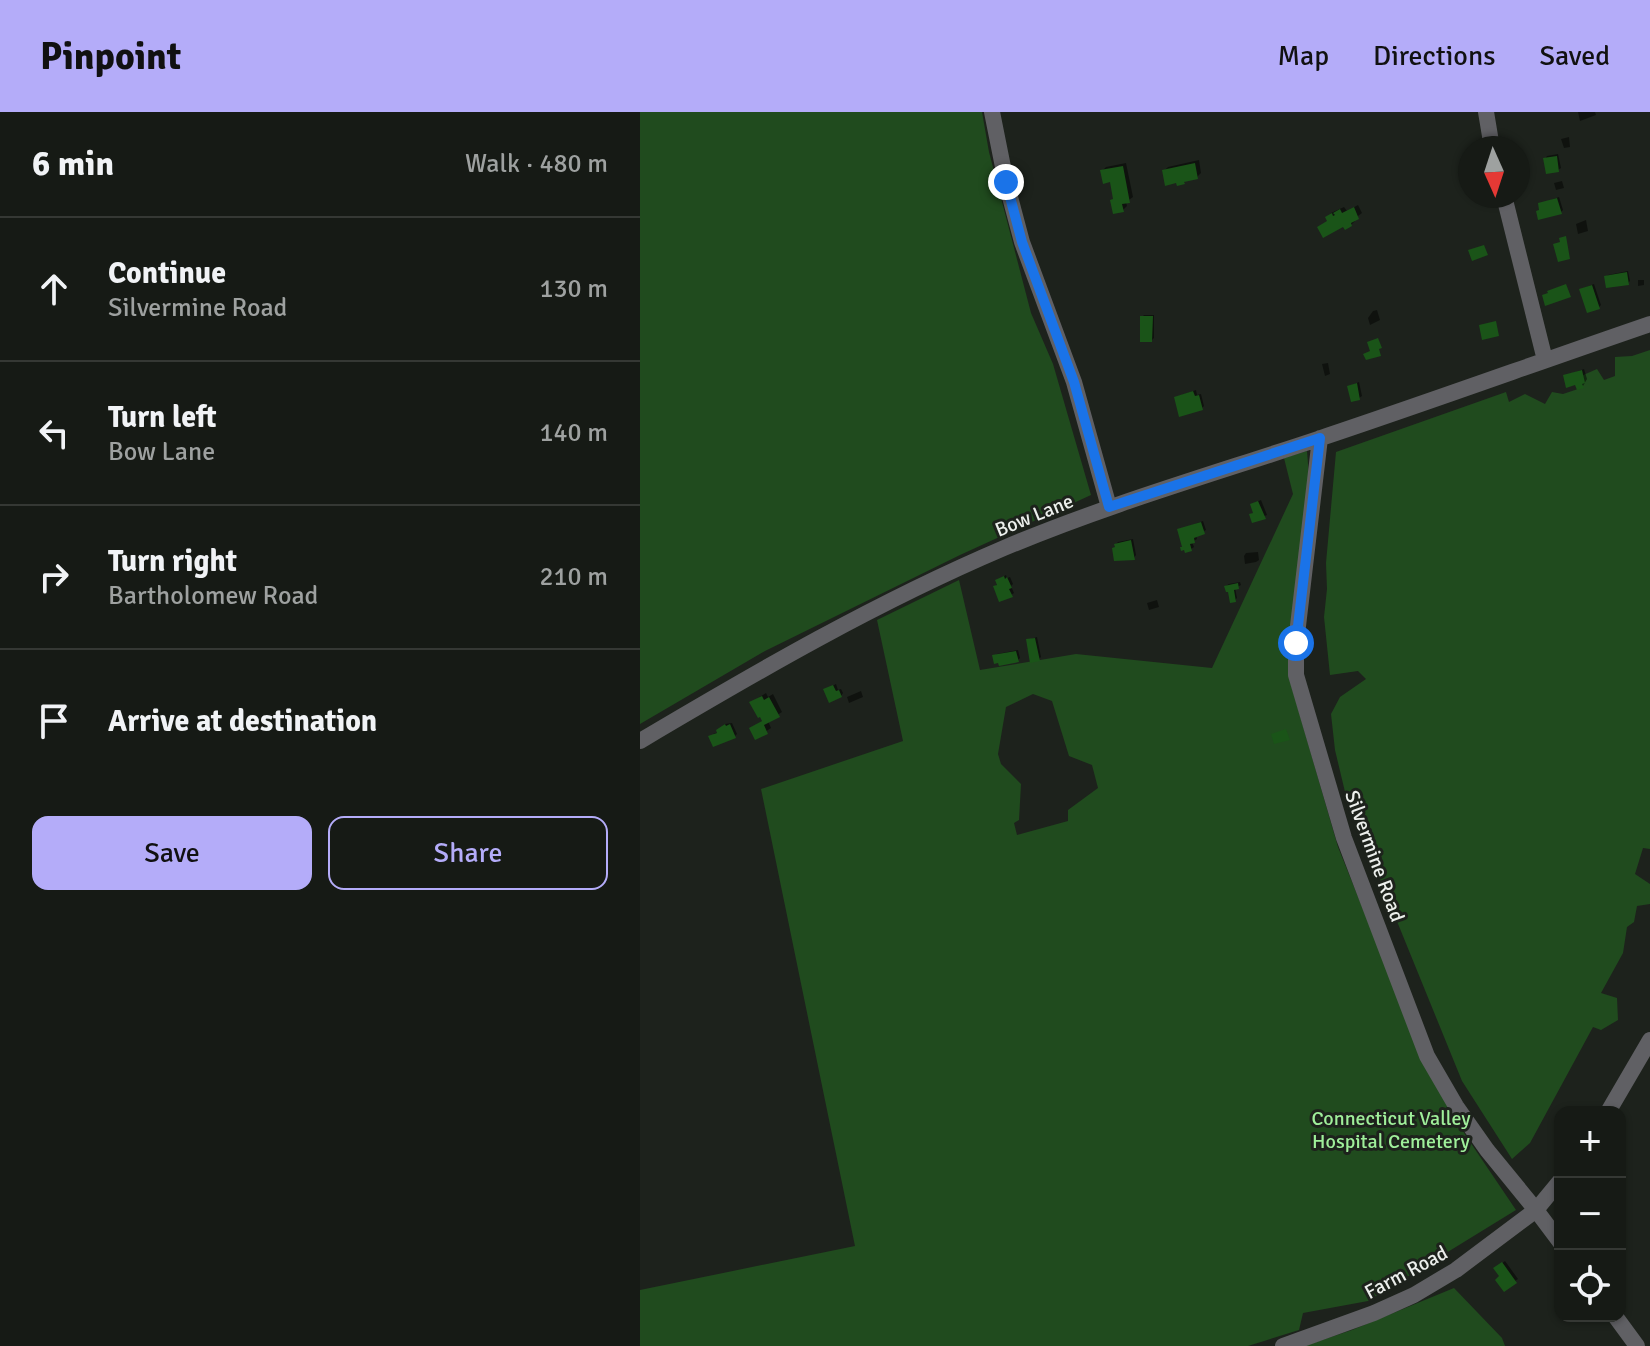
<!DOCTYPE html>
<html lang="en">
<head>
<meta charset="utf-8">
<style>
  body { margin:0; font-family:Signika,sans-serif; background:#232722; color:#f1f3f6 }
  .controls { position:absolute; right:24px; bottom:24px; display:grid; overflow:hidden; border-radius:16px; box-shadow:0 2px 6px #0004 }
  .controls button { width:72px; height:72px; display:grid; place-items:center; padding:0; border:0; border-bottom:2px solid #353834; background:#161a15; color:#f1f3f6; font:40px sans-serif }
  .compass { position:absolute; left:818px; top:24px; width:72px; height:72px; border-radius:50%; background:#161a15; box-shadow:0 2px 6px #0004; rotate:177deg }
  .stop { position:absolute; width:24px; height:24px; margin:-18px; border:6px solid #1a73e8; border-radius:50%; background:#fff }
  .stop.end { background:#1a73e8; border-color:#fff; box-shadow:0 2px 8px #0008 }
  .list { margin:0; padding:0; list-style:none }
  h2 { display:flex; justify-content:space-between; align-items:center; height:104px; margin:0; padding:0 32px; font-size:34px }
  h2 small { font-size:26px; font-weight:400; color:#9ea1a0 }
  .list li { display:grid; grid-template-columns:52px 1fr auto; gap:24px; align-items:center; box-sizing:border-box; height:144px; padding:0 32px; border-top:2px solid #353834 }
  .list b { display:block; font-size:30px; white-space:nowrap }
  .list p { margin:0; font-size:26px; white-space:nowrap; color:#9ea1a0 }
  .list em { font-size:26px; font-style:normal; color:#9ea1a0 }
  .actions { display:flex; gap:16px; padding:24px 32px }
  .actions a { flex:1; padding:18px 0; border:2px solid #b4acf9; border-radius:16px; text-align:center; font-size:28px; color:#b4acf9 }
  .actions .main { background:#b4acf9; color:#111 }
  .icon { flex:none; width:44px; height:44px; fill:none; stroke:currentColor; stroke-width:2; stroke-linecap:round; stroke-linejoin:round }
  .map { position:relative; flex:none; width:1010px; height:1234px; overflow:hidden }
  header { display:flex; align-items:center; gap:48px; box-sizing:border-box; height:112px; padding:0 40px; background:#b4acf9; color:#111 }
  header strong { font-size:38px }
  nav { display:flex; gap:44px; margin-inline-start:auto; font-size:28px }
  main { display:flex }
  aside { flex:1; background:#161a15 }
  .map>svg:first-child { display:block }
  .green { fill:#204b1e; fill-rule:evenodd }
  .shadow { fill:#0007 }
  .building { fill:#1a5418 }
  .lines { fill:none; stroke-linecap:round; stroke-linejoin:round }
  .minor { stroke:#606064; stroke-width:16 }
  .route { stroke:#1a73e8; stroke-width:10 }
  .labels { text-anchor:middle; stroke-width:6; stroke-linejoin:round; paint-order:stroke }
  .street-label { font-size:20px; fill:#ecefec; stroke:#1d221c }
  .park-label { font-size:20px; fill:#9fef9a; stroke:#1d221c }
</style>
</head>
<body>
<header>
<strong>Pinpoint</strong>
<nav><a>Map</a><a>Directions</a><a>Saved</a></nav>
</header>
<main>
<aside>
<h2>6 min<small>Walk · 480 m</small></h2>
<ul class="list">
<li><svg class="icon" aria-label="ahead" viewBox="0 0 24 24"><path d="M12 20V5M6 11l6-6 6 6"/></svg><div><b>Continue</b><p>Silvermine Road</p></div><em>130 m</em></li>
<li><svg class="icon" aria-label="left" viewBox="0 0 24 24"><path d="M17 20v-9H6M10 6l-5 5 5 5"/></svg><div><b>Turn left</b><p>Bow Lane</p></div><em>140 m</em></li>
<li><svg class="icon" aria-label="right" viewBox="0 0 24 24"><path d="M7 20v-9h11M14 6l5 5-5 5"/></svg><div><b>Turn right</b><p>Bartholomew Road</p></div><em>210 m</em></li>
<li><svg class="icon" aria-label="arrive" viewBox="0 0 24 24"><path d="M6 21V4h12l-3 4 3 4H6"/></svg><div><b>Arrive at destination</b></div></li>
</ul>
<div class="actions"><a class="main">Save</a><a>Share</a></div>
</aside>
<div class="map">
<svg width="1010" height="1234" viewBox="0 0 1010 1234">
  <rect width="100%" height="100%" fill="#1d221c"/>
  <!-- green -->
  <path class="green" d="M 0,0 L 342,0 L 349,40 L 391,201 L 413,252 L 451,383 L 320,443 L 125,539 L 0,612 Z
    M 1010,238 L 1010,737 L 1003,736 L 995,762 L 1010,772 L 1010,792 L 997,794 L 994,810 L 987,815 L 983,841 L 961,881 L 977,886 L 978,908 L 961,918 L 953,915 L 890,1031 L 872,1047 L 822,969 L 706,684 L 695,638 L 691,602 L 700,585 L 726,567 L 718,559 L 690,563 L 684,505 L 687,477 L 686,451 L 696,340 L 866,280 L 869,290 L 885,282 L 905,292 L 912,280 L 923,282 L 938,277 L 941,264 L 957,257 L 964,268 L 975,264 L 975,245 L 992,244 Z
    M 667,339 L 669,365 L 648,562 L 698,735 L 758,884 L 808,994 L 826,1024 L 876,1098 L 728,1189 L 663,1201 L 659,1218 L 608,1234 L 0,1234 L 0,1178 L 215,1134 L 121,677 L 263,629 L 237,508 L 319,468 L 340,558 L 436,542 L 572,556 L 653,382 L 644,346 ZM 393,582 L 412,589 L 429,644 L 452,653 L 458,676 L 428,698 L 428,709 L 377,723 L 374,711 L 379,708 L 381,672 L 361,652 L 358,642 L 366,595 Z
    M 814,1176 L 862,1226 L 865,1234 L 664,1234 L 712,1218 Z"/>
  <!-- shadow -->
  <path class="shadow" d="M 938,0 L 955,0 L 956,3 L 940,9 Z
    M 929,25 L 930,35 L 924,36 L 921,27 Z
    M 918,42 L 921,56 L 918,58 L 905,47 L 907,44 Z
    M 559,48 L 561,61 L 557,65 L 547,67 L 544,70 L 524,59 L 528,55 Z
    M 486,51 L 493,85 L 486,90 L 487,94 L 483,98 L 475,86 L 471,68 L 462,59 L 466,55 Z
    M 922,69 L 924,76 L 916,78 L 914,71 Z
    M 919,85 L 923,98 L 921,100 L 900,92 Z
    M 718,93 L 722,101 L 714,107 L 715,109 L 711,113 L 689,108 L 691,101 L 704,95 L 707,99 Z
    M 946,108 L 948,119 L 938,122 L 936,112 Z
    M 988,159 L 990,169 L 988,171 L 966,165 L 968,163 Z
    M 1004,168 L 1004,173 L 998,174 L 998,168 Z
    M 954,172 L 961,193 L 959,195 L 941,177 Z
    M 737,198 L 740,208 L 730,213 L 728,206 L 733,199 Z
    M 504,203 L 514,203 L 514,226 L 512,228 L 502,205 Z
    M 688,251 L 690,262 L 685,264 L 682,252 Z
    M 944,257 L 947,267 L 943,274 L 925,264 Z
    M 719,270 L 722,284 L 719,286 L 710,274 Z
    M 556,278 L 557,283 L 561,282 L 564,294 L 562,296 L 536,285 Z
    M 621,388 L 627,403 L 613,409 L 611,403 L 614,400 L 612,392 Z
    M 563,409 L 566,418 L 556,423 L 557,427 L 552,430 L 554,435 L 551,437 L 539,418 Z
    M 493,427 L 496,443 L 494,446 L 476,432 L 478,430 Z
    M 618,440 L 619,448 L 616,450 L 605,452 L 604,444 L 606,441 Z
    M 366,463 L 367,466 L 370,465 L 373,472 L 371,474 L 374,481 L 371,483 L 355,475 L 358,471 L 357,468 Z
    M 600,470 L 601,473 L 595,476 L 597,486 L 595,488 L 586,474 L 589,472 Z
    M 517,488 L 519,495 L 509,498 L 507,491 Z
    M 397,525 L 401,545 L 399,547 L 388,528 Z
    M 378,538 L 380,546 L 378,548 L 355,544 L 357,542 Z
    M 196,572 L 198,578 L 201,577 L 203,581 L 201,584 L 186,577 Z
    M 221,579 L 223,585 L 209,591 L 207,585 Z
    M 126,581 L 128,585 L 133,582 L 142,600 L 128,609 L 131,616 L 116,626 L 111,616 L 124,608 L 112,590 Z
    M 92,611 L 97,622 L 95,624 L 73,622 L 79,620 L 78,618 L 85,612 Z
    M 865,1149 L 878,1167 L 875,1169 L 862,1164 L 856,1156 Z"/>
  <!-- building -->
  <path class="building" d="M 917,44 L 919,60 L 906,62 L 903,46 Z
    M 555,51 L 558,67 L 544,70 L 545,72 L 537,74 L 536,71 L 525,74 L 522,58 Z
    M 483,54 L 490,91 L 482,92 L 484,100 L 473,102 L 470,88 L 473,87 L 470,70 L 463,72 L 460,58 Z
    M 917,86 L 922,102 L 898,108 L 896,99 L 899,98 L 898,91 Z
    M 714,95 L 719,107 L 711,111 L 712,114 L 705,118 L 703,115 L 683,126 L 677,115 L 687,109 L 685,105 L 692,101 L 693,104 L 695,103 L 693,101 L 700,97 L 702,101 Z
    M 926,124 L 930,147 L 918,150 L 913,132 L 920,130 L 919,126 Z
    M 844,133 L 848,143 L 832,149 L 828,138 Z
    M 987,160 L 989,173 L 966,176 L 964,164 Z
    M 926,172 L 931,185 L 905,194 L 902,183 L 908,181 L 907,179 Z
    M 952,173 L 960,197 L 947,201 L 939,177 Z
    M 500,204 L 513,204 L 512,230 L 500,230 Z
    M 856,209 L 859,224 L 842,228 L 839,213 Z
    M 738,226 L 742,236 L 739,237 L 741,244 L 726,248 L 723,242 L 730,239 L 727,230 Z
    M 942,258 L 945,271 L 942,272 L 944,276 L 937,278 L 935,273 L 926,276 L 923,263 Z
    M 717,271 L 720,288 L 711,290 L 707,274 Z
    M 553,279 L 555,284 L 559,283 L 563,298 L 539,305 L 534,285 Z
    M 618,389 L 626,407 L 612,411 L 609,402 L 613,401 L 610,392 Z
    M 561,410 L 565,422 L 554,426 L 555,431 L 550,432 L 552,439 L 545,441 L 544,438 L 541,439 L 540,435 L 542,435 L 537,417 Z
    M 491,428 L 495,448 L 474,449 L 472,436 L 475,435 L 474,432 Z
    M 364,464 L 365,467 L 367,465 L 372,476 L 369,477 L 373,485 L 359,490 L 353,474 L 357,473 L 355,468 Z
    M 598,471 L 599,477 L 594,478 L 596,490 L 590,491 L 588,480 L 586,480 L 584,474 Z
    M 395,526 L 400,549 L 390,551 L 386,527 Z
    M 376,539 L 379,550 L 359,554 L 358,551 L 354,552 L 352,543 Z
    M 193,573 L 196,579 L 199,578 L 202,585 L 189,591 L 183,577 Z
    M 122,584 L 124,588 L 129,585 L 140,605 L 124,613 L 128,622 L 115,628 L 109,616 L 122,609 L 120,605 L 118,606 L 109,590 Z
    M 85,612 L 86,614 L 90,612 L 96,626 L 73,635 L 68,624 L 77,621 L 76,618 Z
    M 646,617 L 650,628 L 634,632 L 631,622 Z
    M 862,1150 L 877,1171 L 864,1180 L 855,1168 L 859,1164 L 853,1156 Z"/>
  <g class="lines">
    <!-- minor -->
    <path class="minor" d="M 352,0 L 366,70 L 382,130 L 434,270 L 469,395
      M 846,0 L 852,36
      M 864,84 L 905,248
      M 680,326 L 656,531 L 656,563 L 704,726 L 787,944 L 816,994 L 847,1038 L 896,1098 L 920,1130
      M 0,629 C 118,559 237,490 364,436 C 466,393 573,362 678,327 C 789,290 899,250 1010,212
      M 968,1000 L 1010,928
      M 975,1204 L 997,1234
      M 643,1234 L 734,1201 L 774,1183 L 816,1158 L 896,1098 L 920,1069"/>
  </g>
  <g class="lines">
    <!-- route -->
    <path class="route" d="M 366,70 L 382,130 L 434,270 L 469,395 L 680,326 L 656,531"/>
  </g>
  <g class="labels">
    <!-- street labels -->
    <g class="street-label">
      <text transform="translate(394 403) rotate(-22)" y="7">Bow Lane</text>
      <text transform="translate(735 744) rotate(70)" y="7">Silvermine Road</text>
      <text transform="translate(766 1160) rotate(-28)" y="7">Farm Road</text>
    </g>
    <!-- park labels -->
    <g class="park-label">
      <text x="751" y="1013">Connecticut Valley<tspan x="751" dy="23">Hospital Cemetery</tspan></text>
    </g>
  </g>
</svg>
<div class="controls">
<button>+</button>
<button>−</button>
<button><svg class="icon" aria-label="locate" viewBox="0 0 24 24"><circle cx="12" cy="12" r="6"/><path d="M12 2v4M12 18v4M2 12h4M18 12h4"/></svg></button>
</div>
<svg class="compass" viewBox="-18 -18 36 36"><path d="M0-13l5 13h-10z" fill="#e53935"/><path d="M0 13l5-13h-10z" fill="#9ea1a0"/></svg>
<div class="stop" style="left:656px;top:531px"></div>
<div class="stop end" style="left:366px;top:70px"></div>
</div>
</main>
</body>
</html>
